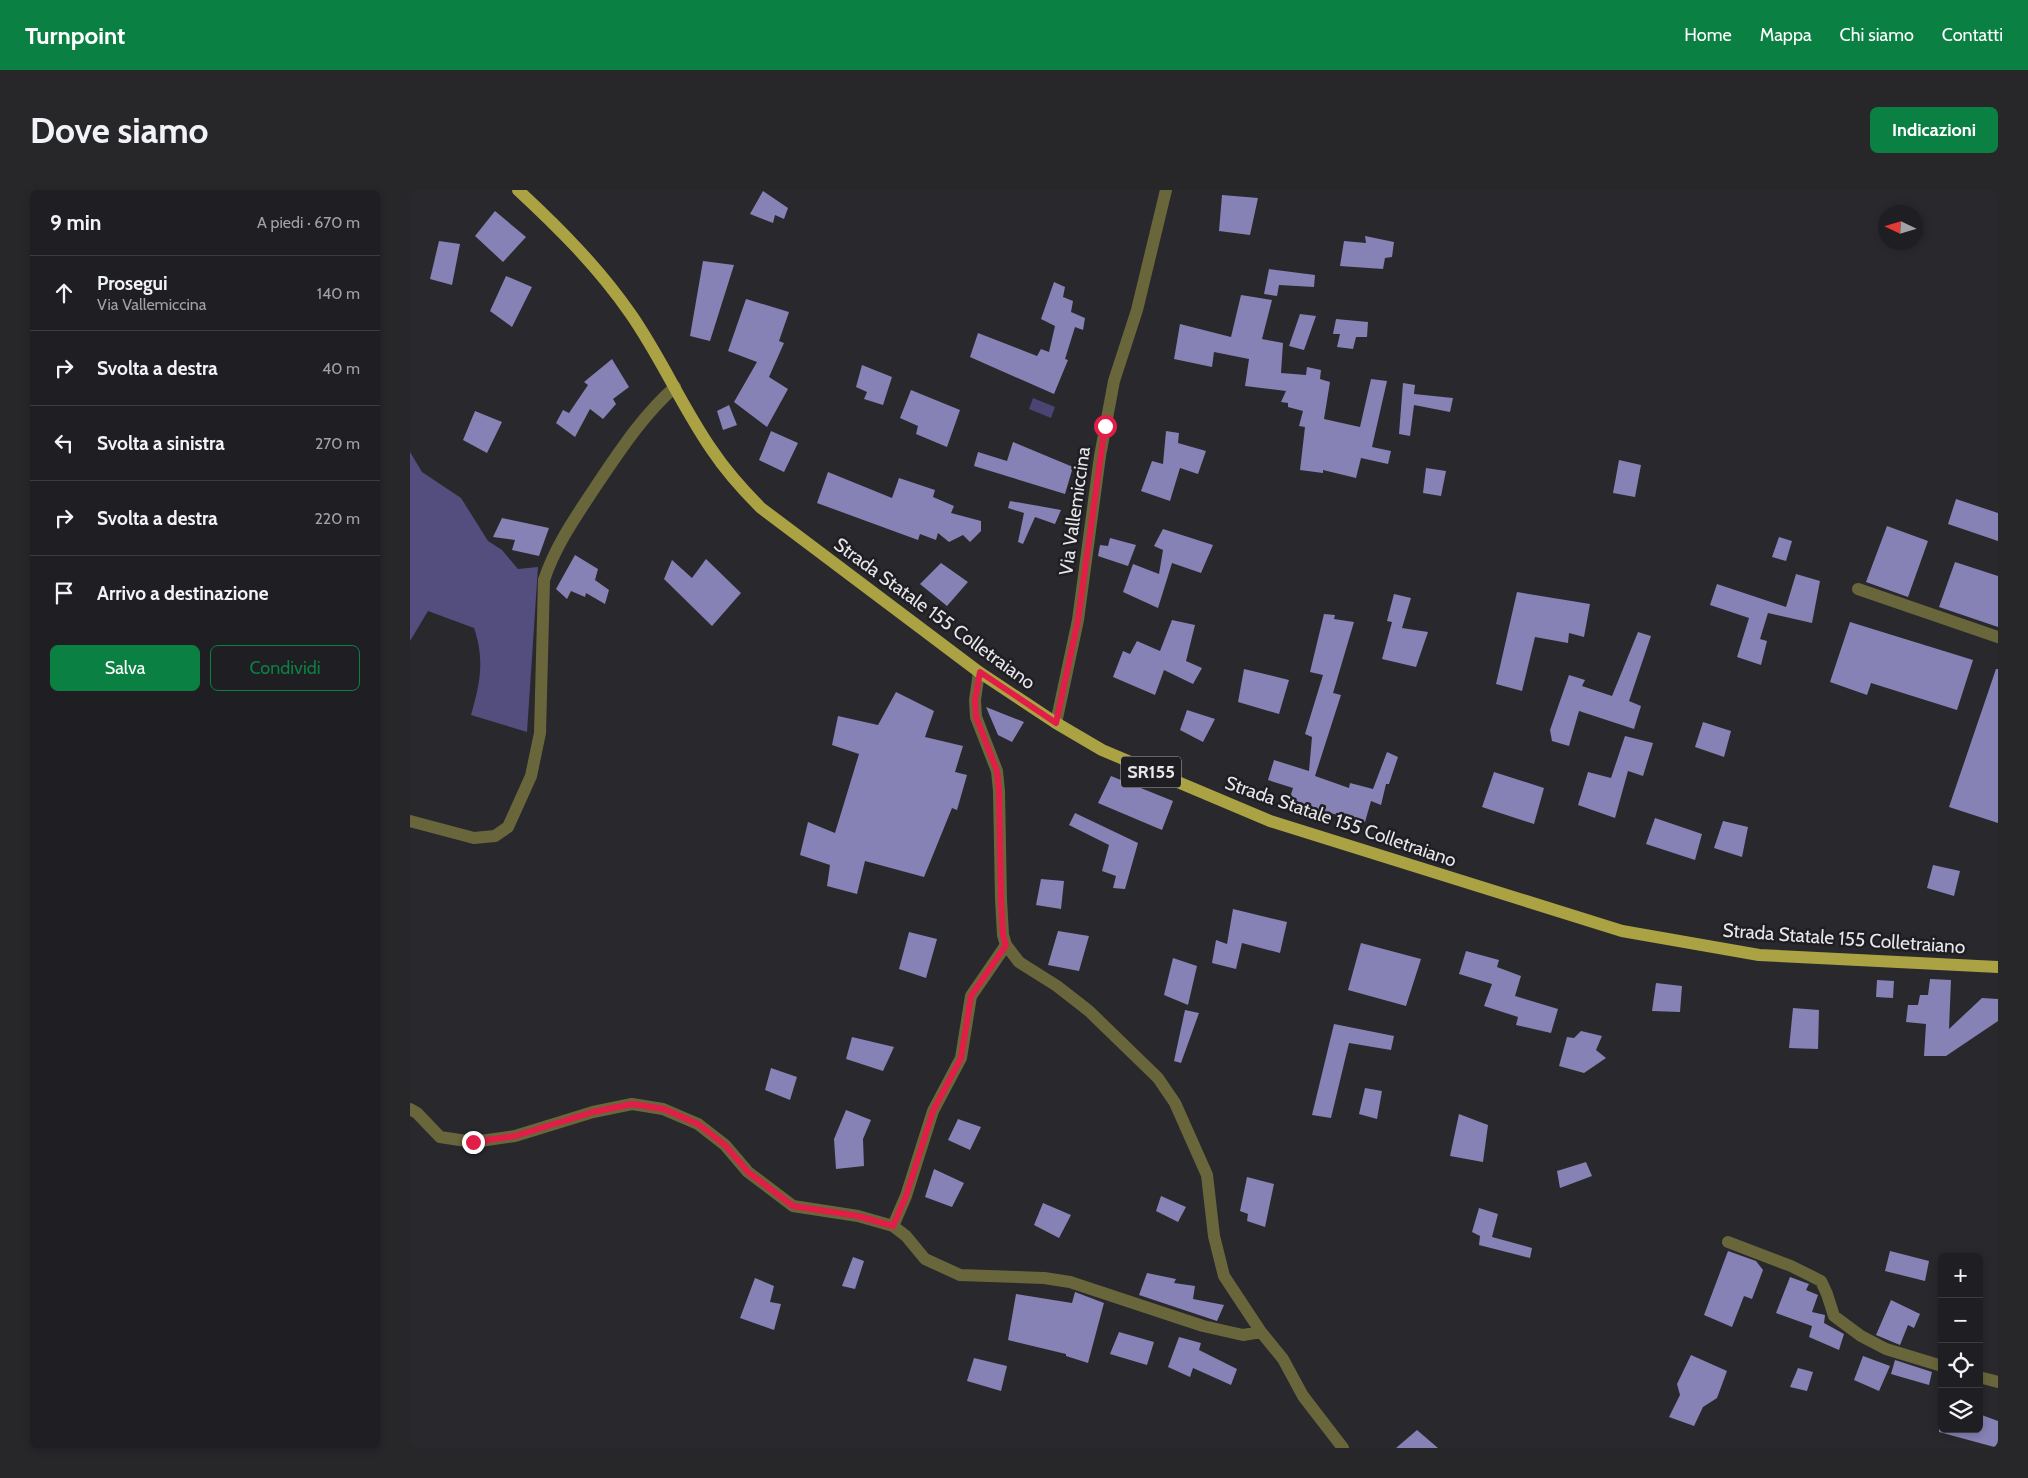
<!DOCTYPE html>
<html lang="it">
<head>
<meta charset="utf-8">
<style>
  body { margin:0; font-family:Cabin,sans-serif; background:#27272a; color:#f1f3f6 }
  .controls { position:absolute; right:15px; bottom:15px; display:grid; overflow:hidden; border-radius:8px; box-shadow:0 2px 8px #0003 }
  .controls button { width:45px; height:45px; display:grid; place-items:center; padding:0; border:0; border-bottom:1px solid #3c3c40; background:#1f1e22; color:#f1f3f6; font:25px sans-serif }
  .compass { position:absolute; left:1468px; top:15px; width:45px; height:45px; border-radius:50%; background:#1f1e22; box-shadow:0 2px 8px #0003; rotate:274deg }
  .stop { position:absolute; width:15px; height:15px; margin:-11px; border:4px solid #e11d48; border-radius:50%; background:#fff }
  .stop.end { background:#e11d48; border-color:#fff; box-shadow:0 1px 5px #0008 }
  .list { margin:0; padding:0; list-style:none }
  h2 { display:flex; justify-content:space-between; align-items:center; height:65px; margin:0; padding:0 20px; font-size:21px }
  h2 small { font-size:16px; font-weight:400; color:#a1a2a5 }
  .list li { display:grid; grid-template-columns:32px 1fr auto; gap:15px; align-items:center; box-sizing:border-box; height:75px; padding:0 20px; border-top:1px solid #3c3c40 }
  .list b { display:block; font-size:19px; white-space:nowrap }
  .list p { margin:0; font-size:16px; white-space:nowrap; color:#a1a2a5 }
  .list em { font-size:16px; font-style:normal; color:#a1a2a5 }
  .actions { display:flex; gap:10px; padding:15px 20px }
  .actions a { flex:1; padding:11px 0; border:1px solid #0b8043; border-radius:8px; text-align:center; font-size:18px; color:#0b8043 }
  .actions .main { background:#0b8043; color:#fff }
  .icon { flex:none; width:28px; height:28px; fill:none; stroke:currentColor; stroke-width:2; stroke-linecap:round; stroke-linejoin:round }
  .map { position:relative; flex:none; width:1588px; height:1258px; overflow:hidden; border-radius:8px }
  header { display:flex; align-items:center; gap:30px; box-sizing:border-box; height:70px; padding:0 25px; background:#0b8043; color:#fff }
  header strong { font-size:24px }
  nav { display:flex; gap:28px; margin-inline-start:auto; font-size:18px }
  .intro { display:flex; align-items:center; justify-content:space-between; box-sizing:border-box; height:120px; padding:0 30px }
  h1 { margin:0; font-size:35px }
  .button { padding:12px 22px; border-radius:8px; background:#0b8043; color:#fff; font-size:18px; font-weight:700 }
  main { display:flex; gap:30px; padding:0 30px }
  aside { flex:1; background:#1f1e22; border-radius:8px; box-shadow:0 2px 8px #0003 }
  .map>svg:first-child { display:block }
  .forest { fill:#534e7e }
  .water { fill:#494473 }
  .building { fill:#8682b6 }
  .lines { fill:none; stroke-linecap:round; stroke-linejoin:round }
  .street { stroke:#6a663b; stroke-width:12 }
  .primary { stroke:#aba243; stroke-width:12 }
  .route { stroke:#e11d48; stroke-width:6 }
  .labels { text-anchor:middle; stroke-width:5; stroke-linejoin:round; paint-order:stroke }
  .shield { fill:#1f1f23; stroke:#ababae; stroke-width:1 }
  .shield-label { font-size:18px; font-weight:bold; fill:#e7e7ea }
  .street-label { font-size:19px; fill:#e7e7ea; stroke:#1f1f23 }
</style>
</head>
<body>
<header>
<strong>Turnpoint</strong>
<nav><a>Home</a><a>Mappa</a><a>Chi siamo</a><a>Contatti</a></nav>
</header>
<div class="intro"><h1>Dove siamo</h1><a class="button">Indicazioni</a></div>
<main>
<aside>
<h2>9 min<small>A piedi · 670 m</small></h2>
<ul class="list">
<li><svg class="icon" aria-label="ahead" viewBox="0 0 24 24"><path d="M12 20V5M6 11l6-6 6 6"/></svg><div><b>Prosegui</b><p>Via Vallemiccina</p></div><em>140 m</em></li>
<li><svg class="icon" aria-label="right" viewBox="0 0 24 24"><path d="M7 20v-9h11M14 6l5 5-5 5"/></svg><div><b>Svolta a destra</b></div><em>40 m</em></li>
<li><svg class="icon" aria-label="left" viewBox="0 0 24 24"><path d="M17 20v-9H6M10 6l-5 5 5 5"/></svg><div><b>Svolta a sinistra</b></div><em>270 m</em></li>
<li><svg class="icon" aria-label="right" viewBox="0 0 24 24"><path d="M7 20v-9h11M14 6l5 5-5 5"/></svg><div><b>Svolta a destra</b></div><em>220 m</em></li>
<li><svg class="icon" aria-label="arrive" viewBox="0 0 24 24"><path d="M6 21V4h12l-3 4 3 4H6"/></svg><div><b>Arrivo a destinazione</b></div></li>
</ul>
<div class="actions"><a class="main">Salva</a><a>Condividi</a></div>
</aside>
<div class="map">
<svg width="1588" height="1258" viewBox="0 0 1588 1258">
  <rect width="100%" height="100%" fill="#29282d"/>
  <!-- forest -->
  <path class="forest" d="M 0,262 L 12,282 L 51,308 L 78,351 L 92,360 L 108,379 L 128,377 L 117,542 L 61,525 C 70,494 75,470 64,438 L 18,421 L 0,451 Z"/>
  <!-- water -->
  <path class="water" d="M 623,208 L 645,217 L 641,228 L 619,219 Z"/>
  <!-- building -->
  <path class="building" d="M 353,1 L 378,18 L 374,29 L 365,25 L 363,33 L 340,24 Z
    M 812,5 L 848,8 L 840,45 L 809,41 Z
    M 85,21 L 116,47 L 93,72 L 65,46 Z
    M 955,46 L 984,52 L 982,67 L 975,68 L 973,79 L 930,76 L 934,51 L 956,53 Z
    M 29,51 L 50,54 L 42,95 L 20,89 Z
    M 293,71 L 324,75 L 300,151 L 280,146 Z
    M 859,79 L 905,85 L 904,97 L 869,95 L 867,106 L 854,104 Z
    M 96,86 L 122,97 L 102,137 L 80,121 Z
    M 644,92 L 655,97 L 653,107 L 663,111 L 661,122 L 675,128 L 673,140 L 665,137 L 655,169 L 658,170 L 644,204 L 560,167 L 568,143 L 627,166 L 631,159 L 639,162 L 645,136 L 631,129 Z
    M 831,105 L 862,110 L 852,149 L 873,153 L 871,183 L 896,185 L 897,177 L 911,180 L 910,189 L 920,192 L 914,229 L 950,237 L 961,189 L 977,191 L 962,257 L 981,261 L 978,274 L 951,268 L 946,288 L 913,280 L 913,283 L 890,280 L 895,237 L 889,236 L 893,221 L 878,217 L 878,213 L 871,212 L 876,201 L 835,196 L 839,169 L 804,162 L 802,177 L 764,169 L 770,134 L 821,147 Z
    M 336,109 L 379,122 L 369,151 L 374,153 L 359,187 L 378,199 L 357,237 L 324,212 L 347,172 L 318,161 Z
    M 890,124 L 906,126 L 894,160 L 879,156 Z
    M 926,129 L 958,132 L 957,147 L 946,147 L 943,159 L 927,157 L 930,144 L 923,144 Z
    M 202,169 L 219,197 L 203,209 L 206,214 L 193,229 L 180,219 L 165,247 L 146,233 L 153,220 L 159,223 L 178,195 L 174,192 Z
    M 452,175 L 482,187 L 473,215 L 454,209 L 457,202 L 446,197 Z
    M 993,193 L 1005,195 L 1004,204 L 1043,208 L 1040,222 L 1004,215 L 1000,246 L 989,244 Z
    M 501,200 L 550,220 L 537,257 L 506,244 L 508,236 L 490,228 Z
    M 319,215 L 327,235 L 313,240 L 307,221 Z
    M 65,221 L 92,232 L 77,263 L 53,250 Z
    M 361,241 L 388,253 L 374,282 L 349,270 Z
    M 756,241 L 769,243 L 768,253 L 796,261 L 788,284 L 770,278 L 760,311 L 731,301 L 742,271 L 753,274 Z
    M 603,252 L 663,277 L 655,304 L 564,276 L 568,262 L 597,271 Z
    M 1209,270 L 1231,275 L 1225,307 L 1203,303 Z
    M 1016,278 L 1036,281 L 1031,306 L 1013,303 Z
    M 418,282 L 482,308 L 489,288 L 525,300 L 523,307 L 544,316 L 541,323 L 571,331 L 571,341 L 560,352 L 553,345 L 539,352 L 528,343 L 526,350 L 510,344 L 508,350 L 407,313 Z
    M 1546,309 L 1588,323 L 1588,351 L 1538,334 Z
    M 600,311 L 629,316 L 651,320 L 645,334 L 625,327 L 613,354 L 608,352 L 614,323 L 598,318 Z
    M 92,328 L 139,338 L 129,366 L 102,360 L 105,350 L 83,347 Z
    M 1477,336 L 1518,351 L 1498,407 L 1456,392 Z
    M 753,339 L 803,355 L 791,383 L 762,373 L 748,418 L 713,402 L 723,374 L 749,384 L 753,360 L 744,356 Z
    M 1369,347 L 1382,351 L 1376,371 L 1362,367 Z
    M 700,348 L 726,355 L 718,376 L 688,366 L 690,355 L 698,356 Z
    M 165,365 L 188,379 L 185,390 L 199,400 L 195,414 L 176,403 L 175,407 L 161,401 L 157,409 L 146,399 Z
    M 296,369 L 331,403 L 302,436 L 254,389 L 262,370 L 282,388 Z
    M 1545,372 L 1588,386 L 1588,437 L 1529,417 Z
    M 531,373 L 558,392 L 537,416 L 510,394 Z
    M 1386,384 L 1410,391 L 1402,433 L 1358,423 L 1350,449 L 1357,451 L 1351,475 L 1327,467 L 1339,428 L 1300,415 L 1307,394 L 1376,417 Z
    M 1107,402 L 1180,414 L 1174,447 L 1159,443 L 1158,453 L 1125,447 L 1112,501 L 1086,494 Z
    M 984,404 L 1001,408 L 992,438 L 1018,442 L 1006,477 L 972,469 L 982,432 L 977,431 Z
    M 914,424 L 925,425 L 924,429 L 944,432 L 923,503 L 931,505 L 905,586 L 939,598 L 940,593 L 963,599 L 977,562 L 988,567 L 979,594 L 976,594 L 971,615 L 961,611 L 955,632 L 920,623 L 918,630 L 877,617 L 883,598 L 858,590 L 864,570 L 899,581 L 902,547 L 895,544 L 913,485 L 900,482 Z
    M 762,430 L 785,435 L 776,471 L 792,478 L 783,494 L 754,480 L 745,505 L 703,487 L 713,461 L 720,464 L 727,451 L 750,461 Z
    M 1440,432 L 1563,470 L 1547,520 L 1461,493 L 1457,505 L 1420,492 Z
    M 1228,442 L 1241,446 L 1219,511 L 1231,516 L 1224,539 L 1169,521 L 1159,556 L 1142,551 L 1140,540 L 1159,485 L 1175,490 L 1172,496 L 1202,506 Z
    M 834,479 L 879,490 L 869,524 L 828,512 Z
    M 1586,479 L 1588,479 L 1588,633 L 1539,617 Z
    M 486,502 L 524,521 L 515,547 L 553,556 L 545,582 L 557,585 L 547,620 L 542,618 L 514,687 L 455,671 L 447,704 L 417,696 L 420,675 L 390,665 L 398,632 L 425,643 L 449,564 L 422,555 L 428,526 L 468,535 Z
    M 576,517 L 614,532 L 602,552 L 588,545 Z
    M 777,520 L 805,529 L 793,552 L 770,540 Z
    M 1293,532 L 1321,541 L 1314,567 L 1285,557 Z
    M 1215,546 L 1243,553 L 1233,586 L 1218,581 L 1205,628 L 1168,615 L 1178,582 L 1201,588 Z
    M 1084,582 L 1134,598 L 1124,634 L 1072,617 Z
    M 701,586 L 763,611 L 752,640 L 688,613 Z
    M 665,623 L 728,653 L 715,699 L 703,698 L 706,686 L 692,681 L 699,655 L 659,635 Z
    M 1245,628 L 1292,644 L 1285,670 L 1236,654 Z
    M 1313,631 L 1338,637 L 1332,667 L 1304,658 Z
    M 1523,675 L 1550,681 L 1544,706 L 1517,698 Z
    M 631,689 L 654,691 L 651,719 L 626,715 Z
    M 823,719 L 877,732 L 870,763 L 832,753 L 826,779 L 802,773 L 806,750 L 817,754 Z
    M 648,741 L 679,746 L 669,781 L 638,775 Z
    M 499,742 L 527,749 L 516,788 L 489,779 Z
    M 951,753 L 1011,769 L 996,816 L 938,800 Z
    M 1056,761 L 1089,770 L 1087,777 L 1111,786 L 1105,806 L 1148,819 L 1141,843 L 1106,835 L 1108,827 L 1074,816 L 1082,794 L 1049,784 Z
    M 763,768 L 787,776 L 778,815 L 754,805 Z
    M 1520,789 L 1541,790 L 1539,839 L 1572,808 L 1588,809 L 1588,831 L 1536,866 L 1514,866 L 1516,834 L 1496,832 L 1498,815 L 1508,815 L 1510,805 L 1518,805 Z
    M 1467,790 L 1484,791 L 1483,808 L 1466,807 Z
    M 1246,793 L 1272,796 L 1270,822 L 1242,821 Z
    M 1383,818 L 1409,820 L 1408,859 L 1379,858 Z
    M 775,820 L 789,823 L 771,873 L 764,871 Z
    M 924,834 L 984,846 L 981,860 L 939,853 L 921,928 L 902,925 Z
    M 1171,841 L 1192,846 L 1186,860 L 1196,868 L 1174,883 L 1149,876 L 1157,847 L 1164,848 Z
    M 442,847 L 484,857 L 473,881 L 436,869 Z
    M 361,878 L 387,887 L 380,910 L 355,900 Z
    M 955,898 L 972,901 L 967,929 L 949,924 Z
    M 436,920 L 461,930 L 453,949 L 454,976 L 426,979 L 424,949 Z
    M 1049,924 L 1078,935 L 1073,972 L 1040,966 Z
    M 548,929 L 571,937 L 560,960 L 538,950 Z
    M 1176,972 L 1182,986 L 1150,998 L 1147,981 Z
    M 524,979 L 554,993 L 542,1017 L 515,1007 Z
    M 837,987 L 864,994 L 855,1037 L 837,1031 L 838,1024 L 830,1021 Z
    M 751,1006 L 776,1017 L 768,1032 L 746,1021 Z
    M 633,1013 L 661,1025 L 649,1048 L 624,1035 Z
    M 1069,1018 L 1088,1024 L 1082,1047 L 1122,1058 L 1120,1068 L 1069,1055 L 1070,1046 L 1062,1042 Z
    M 1318,1061 L 1346,1071 L 1353,1080 L 1342,1109 L 1334,1106 L 1322,1137 L 1294,1125 Z
    M 1480,1061 L 1519,1071 L 1515,1091 L 1475,1081 Z
    M 443,1067 L 454,1071 L 445,1099 L 432,1096 Z
    M 737,1083 L 766,1089 L 764,1093 L 785,1096 L 783,1109 L 814,1115 L 807,1131 L 729,1105 Z
    M 1380,1087 L 1399,1094 L 1396,1100 L 1408,1105 L 1402,1122 L 1415,1125 L 1414,1133 L 1434,1144 L 1429,1160 L 1399,1147 L 1402,1136 L 1366,1123 Z
    M 345,1088 L 364,1096 L 360,1112 L 371,1114 L 364,1140 L 330,1128 Z
    M 665,1102 L 694,1113 L 678,1173 L 656,1166 L 656,1164 L 598,1150 L 606,1104 L 662,1113 Z
    M 1481,1110 L 1510,1124 L 1504,1138 L 1498,1135 L 1490,1155 L 1466,1145 Z
    M 709,1142 L 744,1152 L 737,1175 L 700,1164 Z
    M 769,1147 L 791,1153 L 789,1160 L 827,1179 L 821,1195 L 783,1178 L 780,1187 L 758,1177 Z
    M 1281,1165 L 1317,1181 L 1307,1208 L 1293,1217 L 1284,1236 L 1259,1227 L 1270,1205 L 1267,1194 Z
    M 1453,1166 L 1480,1176 L 1469,1201 L 1444,1190 Z
    M 564,1168 L 597,1176 L 591,1201 L 557,1191 Z
    M 1485,1170 L 1522,1182 L 1519,1195 L 1481,1184 Z
    M 1388,1178 L 1403,1182 L 1397,1201 L 1380,1197 Z
    M 1569,1224 L 1588,1231 L 1588,1258 L 1529,1242 L 1529,1239 L 1569,1239 Z
    M 1007,1240 L 1028,1258 L 986,1258 Z"/>
  <g class="lines">
    <!-- street -->
    <path class="street" d="M 1448,399 L 1588,447
      M 569,482 L 565,510 L 566,527 L 587,581 L 589,601 L 591,709 L 593,745 L 596,755 L 609,772 L 647,796 L 679,821 L 748,888 L 765,913 L 797,985 L 804,1046 L 814,1086 L 851,1142 L 873,1169 L 893,1206 L 933,1258
      M 646,533 L 668,430 L 690,266 L 704,191 L 727,120 L 756,0
      M 0,631 L 64,648 L 85,646 L 98,637 L 121,586 L 130,543 L 134,390 C 146,354 167,325 188,293 C 211,259 234,224 265,197
      M 0,919 L 7,923 L 30,947 L 63,952 L 105,946 L 183,922 L 222,914 L 253,919 L 288,934 L 315,955 L 338,982 L 383,1016 L 448,1026 L 483,1036 L 496,1046 L 515,1069 L 550,1085 L 634,1088 L 660,1092 L 793,1136 L 833,1145 L 851,1142
      M 483,1036 L 496,1006 L 523,921 L 551,868 L 561,806 L 596,755
      M 1318,1052 L 1381,1076 L 1411,1091 L 1417,1104 L 1424,1126 L 1451,1146 L 1476,1159 L 1532,1176
      M 1569,1187 L 1588,1192"/>
    <!-- primary -->
    <path class="primary" d="M 108,0 C 149,38 188,77 220,123 C 251,167 272,217 302,260 C 316,281 333,300 351,318 L 569,482 L 646,533 L 692,560 L 860,631 L 1212,741 L 1349,765 L 1588,777"/>
  </g>
  <g class="lines">
    <!-- route -->
    <path class="route" d="M 63,952 L 105,946 L 183,922 L 222,914 L 254,919 L 288,934 L 315,955 L 338,982 L 383,1016 L 448,1026 L 483,1036 L 496,1006 L 523,921 L 551,868 L 561,806 L 596,755 L 593,746 L 591,709 L 589,601 L 587,581 L 566,527 L 565,510 L 570,482 L 646,533 L 668,430 L 695,236"/>
  </g>
  <g class="labels">
    <!-- shield labels -->
    <rect class="shield" x="711" y="566.5" width="60" height="31" rx="4"/>
    <g class="shield-label">
      <text x="741" y="588">SR155</text>
    </g>
    <!-- street labels -->
    <g class="street-label">
      <text transform="translate(664 321) rotate(-82)" y="7">Via Vallemiccina</text>
      <text transform="translate(525 423) rotate(36)" y="7">Strada Statale 155 Colletraiano</text>
      <text transform="translate(931 631) rotate(19)" y="7">Strada Statale 155 Colletraiano</text>
      <text transform="translate(1434 748) rotate(4)" y="7">Strada Statale 155 Colletraiano</text>
    </g>
  </g>
</svg>
<div class="controls">
<button>+</button>
<button>−</button>
<button><svg class="icon" aria-label="locate" viewBox="0 0 24 24"><circle cx="12" cy="12" r="6"/><path d="M12 2v4M12 18v4M2 12h4M18 12h4"/></svg></button>
<button><svg class="icon" aria-label="layers" viewBox="0 0 24 24"><path d="M12 4l9 5-9 5-9-5zM3 14l9 5 9-5"/></svg></button>
</div>
<svg class="compass" viewBox="-18 -18 36 36"><path d="M0-13l5 13h-10z" fill="#e53935"/><path d="M0 13l5-13h-10z" fill="#a1a2a5"/></svg>
<div class="stop" style="left:695px;top:236px"></div>
<div class="stop end" style="left:63px;top:952px"></div>
</div>
</main>
</body>
</html>
